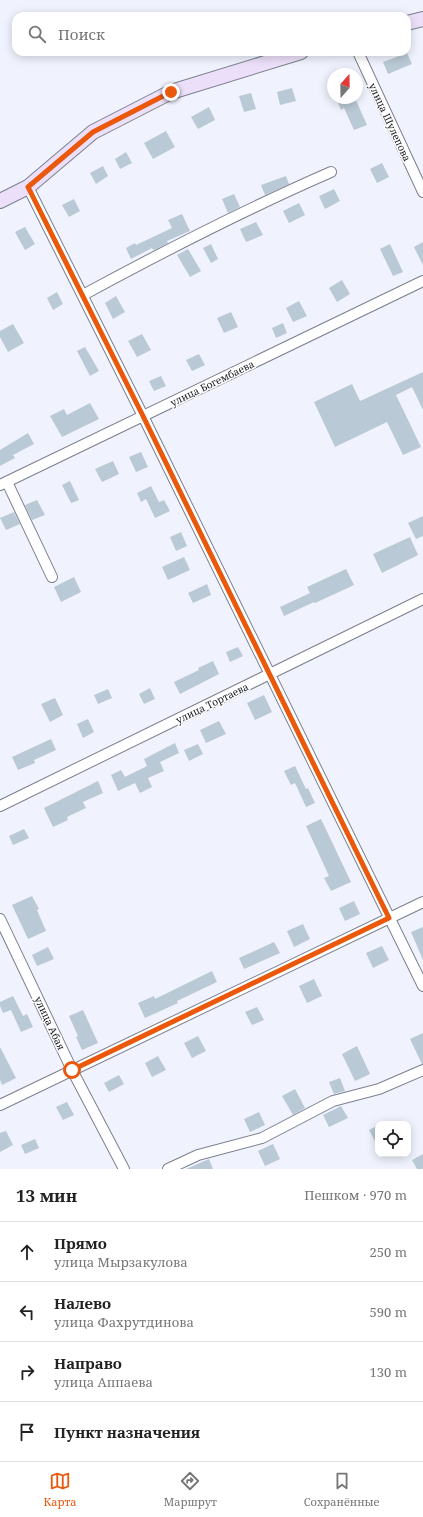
<!DOCTYPE html>
<html lang="ru">
<head>
<meta charset="utf-8">
<style>
  body { margin:0; font-family:"Noto Serif",serif; background:#f2f2f2; color:#222 }
  .controls { position:absolute; right:12px; bottom:12px; display:grid; overflow:hidden; border-radius:8px; box-shadow:0 2px 10px #0003 }
  .controls button { width:36px; height:36px; display:grid; place-items:center; padding:0; border:0; border-bottom:1px solid #e0e0e0; background:#fff; color:#222; font:20px sans-serif }
  .compass { position:absolute; left:327px; top:68px; width:36px; height:36px; border-radius:50%; background:#fff; box-shadow:0 2px 10px #0003; rotate:20deg }
  .stop { position:absolute; width:12px; height:12px; margin:-9px; border:3px solid #ea580c; border-radius:50%; background:#fff }
  .stop.end { background:#ea580c; border-color:#fff; box-shadow:0 1px 4px #0008 }
  .list { margin:0; padding:0; list-style:none }
  h2 { display:flex; justify-content:space-between; align-items:center; height:52px; margin:0; padding:0 16px; font-size:17px }
  h2 small { font-size:13px; font-weight:400; color:#767676 }
  .list li { display:grid; grid-template-columns:26px 1fr auto; gap:12px; align-items:center; box-sizing:border-box; height:60px; padding:0 16px; border-top:1px solid #e0e0e0 }
  .list b { display:block; font-size:15px; white-space:nowrap }
  .list p { margin:0; font-size:13px; white-space:nowrap; color:#767676 }
  .list em { font-size:13px; font-style:normal; color:#767676 }
  .icon { flex:none; width:22px; height:22px; fill:none; stroke:currentColor; stroke-width:2; stroke-linecap:round; stroke-linejoin:round }
  .map { position:relative; flex:none; width:423px; height:1169px; overflow:hidden }
  .search { position:absolute; background:#fff; box-shadow:0 2px 10px #0003; left:12px; right:12px; top:12px; height:44px; display:flex; align-items:center; gap:10px; box-sizing:border-box; padding:0 14px; border-radius:12px; color:#767676; font-size:15px }
  .sheet { height:292px; background:#fff }
  nav { display:flex; justify-content:space-around; align-items:center; box-sizing:border-box; height:56px; border-top:1px solid #e0e0e0; background:#fff; font-size:11px; color:#767676 }
  nav a { display:grid; justify-items:center; gap:2px }
  nav .on { color:#ea580c }
  .map>svg:first-child { display:block }
  .building { fill:#b9c9d5 }
  .lines { fill:none; stroke-linecap:round; stroke-linejoin:round }
  .street-casing { stroke:#7b808f; stroke-width:12 }
  .secondary-casing { stroke:#7b808f; stroke-width:16 }
  .street { stroke:#fff; stroke-width:10 }
  .secondary { stroke:#ecdff9; stroke-width:14 }
  .route { stroke:#ea580c; stroke-width:5 }
  .labels { text-anchor:middle; stroke-width:3; stroke-linejoin:round; paint-order:stroke }
  .street-label { font-size:10px; fill:#1d1e25; stroke:#fff }
</style>
</head>
<body>
<div class="map">
<svg width="423" height="1169" viewBox="0 0 423 1169">
  <rect width="100%" height="100%" fill="#f0f3fe"/>
  <!-- building -->
  <path class="building" d="M 407,53 L 412,64 L 388,74 L 383,62 Z
    M 292,88 L 296,101 L 280,105 L 277,92 Z
    M 251,93 L 256,109 L 244,112 L 239,96 Z
    M 336,98 L 355,98 L 367,125 L 354,130 L 344,108 L 341,110 Z
    M 209,107 L 215,120 L 198,129 L 191,117 Z
    M 166,131 L 175,147 L 153,159 L 144,143 Z
    M 126,152 L 132,163 L 120,169 L 115,159 Z
    M 382,163 L 389,177 L 377,183 L 370,169 Z
    M 103,166 L 108,176 L 96,184 L 90,173 Z
    M 286,176 L 289,184 L 265,195 L 261,185 Z
    M 334,189 L 340,201 L 325,209 L 319,196 Z
    M 234,194 L 240,207 L 228,213 L 222,199 Z
    M 74,199 L 80,211 L 69,217 L 62,205 Z
    M 299,203 L 305,215 L 289,223 L 283,211 Z
    M 182,214 L 190,231 L 167,241 L 168,243 L 157,249 L 153,250 L 152,248 L 131,259 L 126,248 L 135,243 L 136,245 L 172,228 L 168,220 Z
    M 256,222 L 263,235 L 246,242 L 240,229 Z
    M 25,227 L 35,244 L 25,250 L 15,232 Z
    M 423,242 L 423,265 L 414,247 Z
    M 211,244 L 218,259 L 211,263 L 203,248 Z
    M 390,244 L 403,272 L 393,276 L 380,249 Z
    M 188,249 L 201,271 L 190,277 L 177,255 Z
    M 342,280 L 350,294 L 337,302 L 329,288 Z
    M 57,292 L 63,304 L 53,310 L 47,298 Z
    M 116,296 L 125,312 L 113,319 L 105,303 Z
    M 299,301 L 307,316 L 293,322 L 286,308 Z
    M 231,312 L 238,327 L 224,333 L 217,318 Z
    M 283,323 L 287,333 L 276,338 L 272,328 Z
    M 13,324 L 24,343 L 8,352 L 0,337 L 0,331 Z
    M 142,334 L 151,350 L 137,357 L 128,341 Z
    M 85,347 L 99,371 L 90,376 L 77,351 Z
    M 199,354 L 205,365 L 192,371 L 186,360 Z
    M 423,372 L 423,410 L 412,387 L 396,395 L 421,447 L 403,455 L 387,422 L 335,447 L 314,402 L 352,384 L 360,401 Z
    M 161,376 L 166,386 L 154,391 L 149,381 Z
    M 90,403 L 99,419 L 62,437 L 50,416 L 64,409 L 67,415 Z
    M 28,433 L 34,444 L 13,455 L 15,458 L 0,466 L 0,450 Z
    M 141,452 L 148,467 L 136,472 L 129,457 Z
    M 113,461 L 119,474 L 102,482 L 95,469 Z
    M 70,481 L 79,500 L 71,503 L 62,485 Z
    M 151,486 L 159,502 L 164,500 L 170,511 L 155,518 L 146,499 L 141,502 L 137,493 Z
    M 37,500 L 45,515 L 32,520 L 25,505 Z
    M 14,512 L 20,524 L 6,530 L 0,518 Z
    M 423,516 L 423,536 L 416,539 L 408,523 Z
    M 181,532 L 187,546 L 176,551 L 170,537 Z
    M 410,537 L 418,555 L 382,573 L 373,554 Z
    M 184,557 L 190,570 L 168,580 L 162,567 Z
    M 346,569 L 354,585 L 315,603 L 314,602 L 284,616 L 280,607 L 310,593 L 307,587 Z
    M 74,577 L 81,592 L 61,602 L 54,587 Z
    M 207,584 L 211,595 L 193,603 L 188,593 Z
    M 238,647 L 243,656 L 230,662 L 226,652 Z
    M 213,661 L 219,674 L 180,694 L 174,682 L 199,670 L 198,668 Z
    M 150,688 L 155,699 L 144,704 L 139,694 Z
    M 108,689 L 112,698 L 98,704 L 94,695 Z
    M 264,695 L 272,712 L 255,720 L 247,703 Z
    M 55,698 L 63,715 L 50,722 L 41,704 Z
    M 88,719 L 94,732 L 83,738 L 77,724 Z
    M 219,721 L 226,734 L 206,743 L 200,730 Z
    M 51,739 L 56,750 L 34,760 L 35,763 L 18,770 L 12,757 Z
    M 175,743 L 179,753 L 160,762 L 164,771 L 148,778 L 152,787 L 140,793 L 135,783 L 118,791 L 111,775 L 121,770 L 125,777 L 147,766 L 144,759 Z
    M 198,744 L 203,754 L 189,761 L 184,750 Z
    M 295,766 L 306,789 L 308,788 L 315,803 L 306,807 L 295,783 L 291,785 L 284,771 Z
    M 98,781 L 103,793 L 83,802 L 86,808 L 67,817 L 68,820 L 53,827 L 44,808 Z
    M 321,819 L 351,882 L 331,891 L 324,878 L 329,876 L 306,826 Z
    M 24,829 L 29,838 L 13,845 L 9,836 Z
    M 32,896 L 39,909 L 37,910 L 46,931 L 28,939 L 12,905 Z
    M 354,901 L 360,914 L 345,921 L 339,908 Z
    M 303,924 L 310,939 L 294,947 L 287,931 Z
    M 423,927 L 423,960 L 411,932 Z
    M 274,942 L 280,953 L 244,969 L 239,958 Z
    M 382,946 L 389,960 L 373,968 L 366,953 Z
    M 48,947 L 54,959 L 37,966 L 32,955 Z
    M 212,971 L 217,982 L 177,1001 L 178,1003 L 145,1018 L 138,1003 L 154,996 L 155,999 Z
    M 314,979 L 322,996 L 307,1003 L 299,986 Z
    M 13,996 L 23,1016 L 27,1014 L 33,1027 L 21,1032 L 11,1010 L 3,1013 L 0,1006 L 0,1002 Z
    M 257,1007 L 264,1020 L 252,1025 L 245,1012 Z
    M 83,1010 L 98,1043 L 82,1050 L 76,1037 L 78,1036 L 69,1016 Z
    M 423,1033 L 423,1064 L 422,1064 L 410,1039 Z
    M 198,1036 L 206,1051 L 192,1058 L 184,1043 Z
    M 357,1046 L 370,1074 L 355,1081 L 342,1054 Z
    M 0,1047 L 16,1078 L 2,1085 L 0,1080 Z
    M 158,1056 L 166,1070 L 152,1077 L 145,1063 Z
    M 119,1075 L 124,1084 L 109,1092 L 104,1083 Z
    M 340,1078 L 345,1091 L 334,1094 L 329,1082 Z
    M 295,1089 L 305,1108 L 293,1115 L 282,1096 Z
    M 67,1102 L 74,1115 L 63,1120 L 56,1107 Z
    M 341,1106 L 348,1118 L 329,1127 L 323,1115 Z
    M 259,1112 L 265,1125 L 250,1132 L 244,1119 Z
    M 378,1125 L 378,1147 L 369,1130 Z
    M 6,1131 L 13,1145 L 0,1152 L 0,1133 Z
    M 35,1139 L 39,1148 L 25,1154 L 21,1145 Z
    M 273,1144 L 280,1159 L 265,1166 L 258,1151 Z
    M 423,1154 L 423,1169 L 417,1169 L 412,1160 Z
    M 209,1159 L 213,1169 L 186,1169 Z"/>
  <g class="lines">
    <defs>
      <path id="street" d="M 358,52 L 423,192
        M 28,187 L 143,416 L 423,986
        M 83,295 C 164,251 246,209 331,172
        M 7,482 L 52,577
        M 0,485 L 423,281
        M 0,806 L 423,599
        M 0,919 L 72,1070 L 124,1169
        M 0,1105 L 423,902
        M 168,1169 L 198,1155 L 262,1138 L 333,1101 L 379,1089 L 423,1070"/>
      <path id="secondary" d="M 407,23 L 423,19
        M 0,201 L 28,187 L 93,132 L 171,92 L 301,52"/>
    </defs>
    <!-- street casing -->
    <use href="#street" class="street-casing"/>
    <!-- secondary casing -->
    <use href="#secondary" class="secondary-casing"/>
    <!-- street -->
    <use href="#street" class="street"/>
    <!-- secondary -->
    <use href="#secondary" class="secondary"/>
  </g>
  <g class="lines">
    <!-- route -->
    <path class="route" d="M 72,1070 L 389,918 L 143,416 L 28,187 L 93,132 L 171,92"/>
  </g>
  <g class="labels">
    <!-- street labels -->
    <g class="street-label">
      <text transform="translate(390 122) rotate(65)" y="4">улица Шулепова</text>
      <text transform="translate(212 383) rotate(-26)" y="4">улица Богембаева</text>
      <text transform="translate(212 703) rotate(-26)" y="4">улица Тортаева</text>
      <text transform="translate(50 1023) rotate(65)" y="4">улица Абая</text>
    </g>
  </g>
</svg>
<div class="controls">
<button><svg class="icon" aria-label="locate" viewBox="0 0 24 24"><circle cx="12" cy="12" r="6"/><path d="M12 2v4M12 18v4M2 12h4M18 12h4"/></svg></button>
</div>
<svg class="compass" viewBox="-18 -18 36 36"><path d="M0-13l5 13h-10z" fill="#e53935"/><path d="M0 13l5-13h-10z" fill="#767676"/></svg>
<div class="stop" style="left:72px;top:1070px"></div>
<div class="stop end" style="left:171px;top:92px"></div>
<div class="search"><svg class="icon" aria-label="search" viewBox="0 0 24 24"><circle cx="10" cy="10" r="6"/><path d="M15 15l6 6"/></svg>Поиск</div>
</div>
<section class="sheet">
<h2>13 мин<small>Пешком · 970 m</small></h2>
<ul class="list">
<li><svg class="icon" aria-label="ahead" viewBox="0 0 24 24"><path d="M12 20V5M6 11l6-6 6 6"/></svg><div><b>Прямо</b><p>улица Мырзакулова</p></div><em>250 m</em></li>
<li><svg class="icon" aria-label="left" viewBox="0 0 24 24"><path d="M17 20v-9H6M10 6l-5 5 5 5"/></svg><div><b>Налево</b><p>улица Фахрутдинова</p></div><em>590 m</em></li>
<li><svg class="icon" aria-label="right" viewBox="0 0 24 24"><path d="M7 20v-9h11M14 6l5 5-5 5"/></svg><div><b>Направо</b><p>улица Аппаева</p></div><em>130 m</em></li>
<li><svg class="icon" aria-label="arrive" viewBox="0 0 24 24"><path d="M6 21V4h12l-3 4 3 4H6"/></svg><div><b>Пункт назначения</b></div></li>
</ul>
</section>
<nav>
<a class="on"><svg class="icon" aria-label="map" viewBox="0 0 24 24"><path d="M3 6l6-2 6 2 6-2v14l-6 2-6-2-6 2zM9 4v14M15 6v14"/></svg>Карта</a>
<a><svg class="icon" aria-label="directions" viewBox="0 0 24 24"><path d="M12 3l9 9-9 9-9-9zM9 14v-3h6M13 9l2 2-2 2"/></svg>Маршрут</a>
<a><svg class="icon" aria-label="saved" viewBox="0 0 24 24"><path d="M7 4h10v16l-5-4-5 4z"/></svg>Сохранённые</a>
</nav>
</body>
</html>
